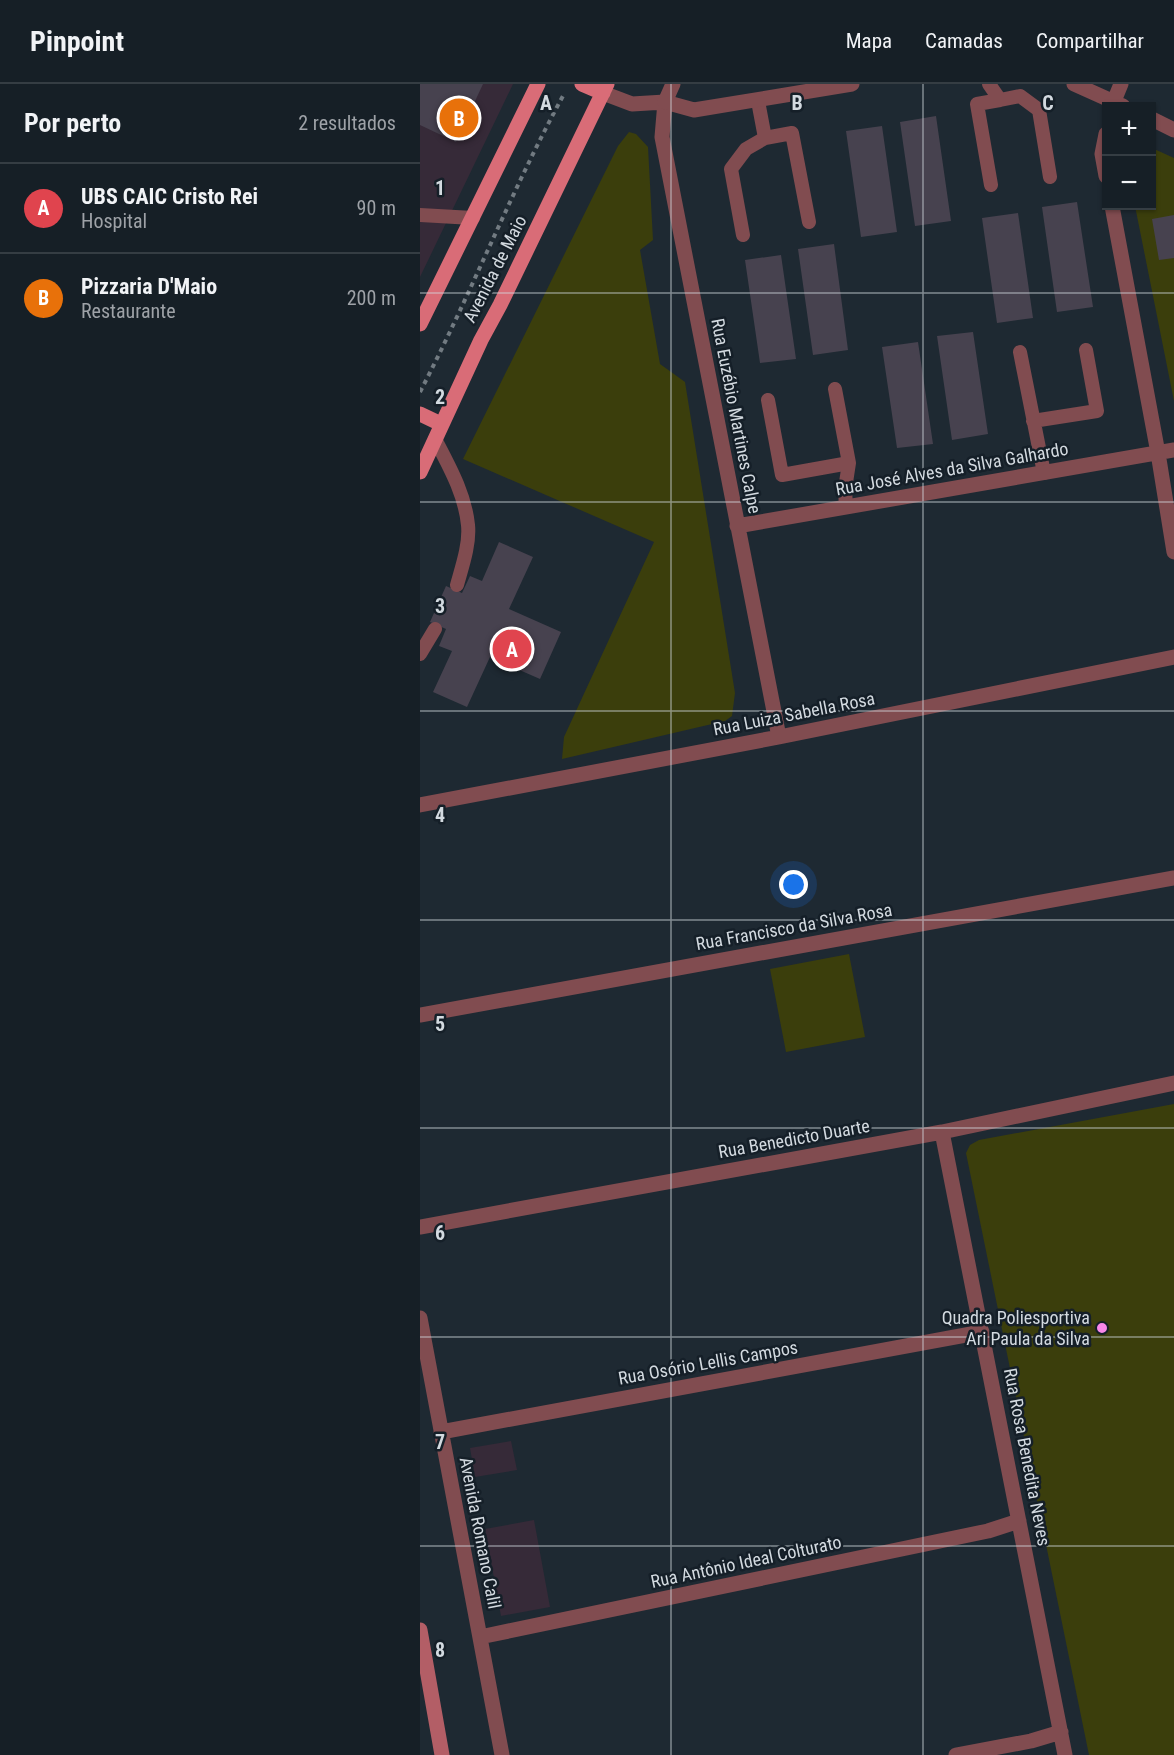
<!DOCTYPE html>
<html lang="pt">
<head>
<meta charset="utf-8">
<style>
  body { margin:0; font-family:"Roboto Condensed",sans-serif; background:#232c32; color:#f1f3f6 }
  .controls { position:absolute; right:18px; top:18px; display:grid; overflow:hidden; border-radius:0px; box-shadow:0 2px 4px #0004 }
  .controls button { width:54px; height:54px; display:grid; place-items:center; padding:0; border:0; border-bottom:2px solid #353d43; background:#161f26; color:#f1f3f6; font:30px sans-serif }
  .you { position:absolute; left:374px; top:801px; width:21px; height:21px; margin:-15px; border:4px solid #fff; border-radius:50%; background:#1a73e8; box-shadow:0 0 0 9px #1a73e833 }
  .badge { display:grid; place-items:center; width:39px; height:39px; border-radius:50%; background:#2563eb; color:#fff; font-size:20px; font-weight:700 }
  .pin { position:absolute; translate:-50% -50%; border:3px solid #fff; box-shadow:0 2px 6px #0006 }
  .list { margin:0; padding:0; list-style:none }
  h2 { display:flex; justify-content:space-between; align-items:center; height:78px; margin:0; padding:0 24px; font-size:26px }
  h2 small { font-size:20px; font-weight:400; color:#9ea2a7 }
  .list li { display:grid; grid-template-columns:39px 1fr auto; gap:18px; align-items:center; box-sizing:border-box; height:90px; padding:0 24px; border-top:2px solid #353d43 }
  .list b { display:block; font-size:22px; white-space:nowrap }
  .list p { margin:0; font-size:20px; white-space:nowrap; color:#9ea2a7 }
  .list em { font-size:20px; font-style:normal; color:#9ea2a7 }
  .map { position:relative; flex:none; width:754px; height:1671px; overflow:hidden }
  header { display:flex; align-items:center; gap:36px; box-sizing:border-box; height:84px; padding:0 30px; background:#161f26; border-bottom:2px solid #353d43 }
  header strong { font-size:28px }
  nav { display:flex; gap:33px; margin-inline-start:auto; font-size:21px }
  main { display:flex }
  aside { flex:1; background:#161f26 }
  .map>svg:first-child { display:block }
  .commercial { fill:#362a38 }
  .green { fill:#3b3e0c }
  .building { fill:#47424f }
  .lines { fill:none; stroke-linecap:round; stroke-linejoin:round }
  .path { stroke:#727b82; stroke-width:4; stroke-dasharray:4.5 4.5; stroke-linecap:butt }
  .service { stroke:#814c50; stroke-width:14 }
  .minor { stroke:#814c50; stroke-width:15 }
  .tertiary { stroke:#814c50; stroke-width:15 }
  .secondary { stroke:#b35e66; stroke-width:15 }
  .primary { stroke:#d96c77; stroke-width:15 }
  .grid { fill:none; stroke:#d3dae0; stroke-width:1.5; stroke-opacity:0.55 }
  .poi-dot { fill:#f987e9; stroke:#151f28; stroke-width:2 }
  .labels { text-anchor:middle; stroke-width:5; stroke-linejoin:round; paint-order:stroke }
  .street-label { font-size:18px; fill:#d3dae0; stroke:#151f28 }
  .poi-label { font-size:18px; fill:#d3dae0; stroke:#151f28; text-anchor:end }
  .grid-label { font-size:20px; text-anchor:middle; font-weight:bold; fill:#d3dae0; stroke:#151f28; stroke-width:5; stroke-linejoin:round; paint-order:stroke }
</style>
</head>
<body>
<header>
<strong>Pinpoint</strong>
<nav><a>Mapa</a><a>Camadas</a><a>Compartilhar</a></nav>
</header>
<main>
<aside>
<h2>Por perto<small>2 resultados</small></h2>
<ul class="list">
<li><span class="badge" style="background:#e0444e">A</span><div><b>UBS CAIC Cristo Rei</b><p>Hospital</p></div><em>90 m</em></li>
<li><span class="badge" style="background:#e8710a">B</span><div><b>Pizzaria D'Maio</b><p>Restaurante</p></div><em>200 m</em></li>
</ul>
</aside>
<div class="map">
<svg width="754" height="1671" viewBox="0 0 754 1671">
  <rect width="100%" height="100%" fill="#1e2932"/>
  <!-- commercial -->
  <path class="commercial" d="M 0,0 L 93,0 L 0,193 Z
    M 91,1357 L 97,1386 L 55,1393 L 50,1364 Z
    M 114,1436 L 130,1523 L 81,1532 L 65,1445 Z"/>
  <!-- green -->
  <path class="green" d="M 209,48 L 216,50 L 228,63 L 233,156 L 220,166 L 240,280 L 265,298 L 315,609 L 312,632 L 305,637 L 142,675 L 144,653 L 234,458 L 43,375 L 198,62 Z
    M 732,64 L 754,74 L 754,317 L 715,122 L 732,122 Z
    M 429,870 L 445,953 L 366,968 L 350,885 Z
    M 754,1020 L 754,1671 L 669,1671 L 546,1069 L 550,1061 L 559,1056 Z"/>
  <!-- building -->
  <path class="building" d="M 0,0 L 63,0 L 36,58 L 0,41 Z
    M 516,32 L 531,137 L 495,142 L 480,38 Z
    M 462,42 L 477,148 L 441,153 L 426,47 Z
    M 657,118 L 673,223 L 637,228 L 622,123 Z
    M 598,129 L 613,234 L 577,239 L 562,134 Z
    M 754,131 L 754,174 L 739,176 L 732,135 Z
    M 414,160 L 428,266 L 393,271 L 378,165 Z
    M 361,171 L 376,275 L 340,279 L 325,176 Z
    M 553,248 L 568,350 L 532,356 L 517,252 Z
    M 498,258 L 513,360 L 477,364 L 462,263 Z
    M 79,458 L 113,473 L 89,525 L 141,548 L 120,595 L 70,573 L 47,623 L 13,608 L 32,567 L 19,562 L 26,545 L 10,538 L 26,502 L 42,509 L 50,492 L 62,497 Z"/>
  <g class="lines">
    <!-- path -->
    <path class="path" d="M 0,308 C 51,210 91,107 144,10"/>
    <!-- service -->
    <path class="service" d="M 569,0 L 580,16 L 557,20 L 571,101
      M 580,16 L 600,12 L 619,26 L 630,93
      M 345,54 L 372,49 L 389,138
      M 0,131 L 53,134
      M 323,151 L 311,85 L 326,65 L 345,54 L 338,17
      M 600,268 L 624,389
      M 415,305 L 429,379 L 425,405 L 426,423
      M 348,316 L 362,391 L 429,379
      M 613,337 L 677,327 L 666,266
      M 15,355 C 29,382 45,410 48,441 C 50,460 42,483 37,501
      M 0,570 L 15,545"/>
    <!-- minor -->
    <path class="minor" d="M 654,0 L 703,22
      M 183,9 L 212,20 L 245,18 L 274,26 L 432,0
      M 245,18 L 242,53 L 359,653
      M 692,22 L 701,0
      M 732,35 L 754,46
      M 686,50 L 682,70 L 686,92
      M 692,122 L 738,369 L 754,468
      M 317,442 L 754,366
      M 0,721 L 359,653 L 754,573
      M 0,931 L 754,794
      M 522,1048 L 645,1671
      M 0,1143 L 522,1048 L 754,999
      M 0,1234 L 82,1671
      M 21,1348 L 562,1248
      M 60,1553 L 568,1447 L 599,1437
      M 536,1671 L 611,1657 L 641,1648"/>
    <!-- tertiary -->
    <path class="tertiary" d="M 245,18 L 253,0"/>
    <!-- secondary -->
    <path class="secondary" d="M 0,1546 L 22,1671"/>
    <!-- primary -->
    <path class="primary" d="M 162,0 L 183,9
      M 0,240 L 118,0
      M 0,330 L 21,340
      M 0,388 L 61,256 L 80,221 L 187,0"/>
  </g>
  <!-- grid -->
  <path class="grid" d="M 251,0 L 251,1671M 503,0 L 503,1671M 0,209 L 754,209M 0,418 L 754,418M 0,627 L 754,627M 0,836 L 754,836M 0,1044 L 754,1044M 0,1253 L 754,1253M 0,1462 L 754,1462"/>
  <!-- markers -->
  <circle class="poi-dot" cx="682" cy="1244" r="6"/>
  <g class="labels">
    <!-- street labels -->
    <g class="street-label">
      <text transform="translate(75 185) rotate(-63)" y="6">Avenida de Maio</text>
      <text transform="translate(316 332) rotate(79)" y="6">Rua Euzébio Martines Calpe</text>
      <text transform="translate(532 385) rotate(-10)" y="6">Rua José Alves da Silva Galhardo</text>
      <text transform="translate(374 630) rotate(-11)" y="6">Rua Luiza Sabella Rosa</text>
      <text transform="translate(374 843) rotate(-10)" y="6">Rua Francisco da Silva Rosa</text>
      <text transform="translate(374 1055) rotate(-10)" y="6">Rua Benedicto Duarte</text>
      <text transform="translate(288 1279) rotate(-10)" y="6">Rua Osório Lellis Campos</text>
      <text transform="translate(607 1373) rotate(79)" y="6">Rua Rosa Benedita Neves</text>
      <text transform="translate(60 1449) rotate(79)" y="6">Avenida Romano Calil</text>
      <text transform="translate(326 1478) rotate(-12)" y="6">Rua Antônio Ideal Colturato</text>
    </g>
    <!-- poi labels -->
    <g class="poi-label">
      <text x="670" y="1240">Quadra Poliesportiva<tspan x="670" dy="21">Ari Paula da Silva</tspan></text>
    </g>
  </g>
  <g class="grid-label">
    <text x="126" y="26">A</text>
    <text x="377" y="26">B</text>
    <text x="628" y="26">C</text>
    <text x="20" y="111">1</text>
    <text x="20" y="320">2</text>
    <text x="20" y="529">3</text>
    <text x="20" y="738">4</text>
    <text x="20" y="947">5</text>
    <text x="20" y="1156">6</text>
    <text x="20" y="1365">7</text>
    <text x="20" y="1573">8</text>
  </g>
</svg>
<div class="controls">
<button>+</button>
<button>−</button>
</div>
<div class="you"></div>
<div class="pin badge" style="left:92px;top:565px;background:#e0444e">A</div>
<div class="pin badge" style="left:39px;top:34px;background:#e8710a">B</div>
</div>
</main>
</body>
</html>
